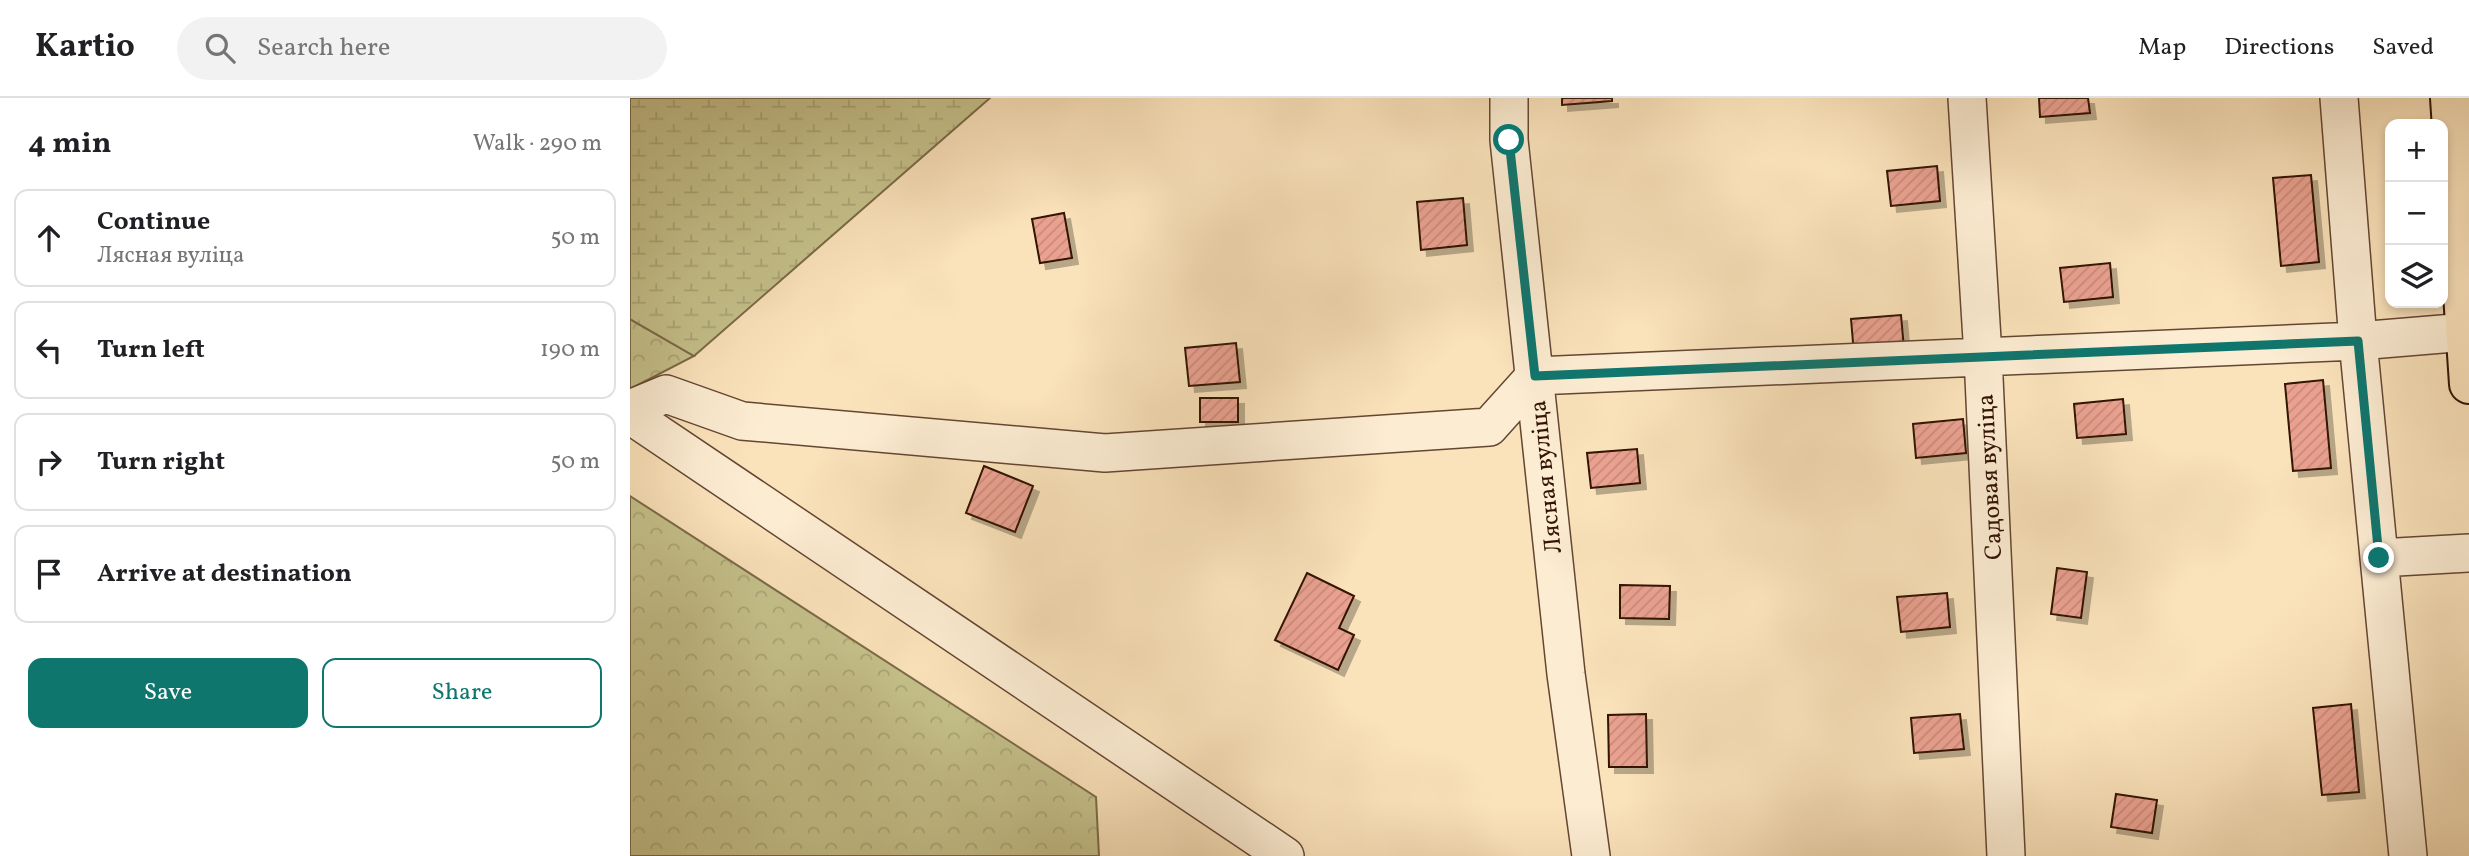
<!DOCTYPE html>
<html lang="en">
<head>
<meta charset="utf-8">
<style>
  body { margin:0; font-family:Vollkorn,serif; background:#f2f2f2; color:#202124 }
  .controls { position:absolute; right:21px; top:21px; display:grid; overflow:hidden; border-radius:14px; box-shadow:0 4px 10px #0003 }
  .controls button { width:63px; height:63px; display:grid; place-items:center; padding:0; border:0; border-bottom:2px solid #e0e0e0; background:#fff; color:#202124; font:35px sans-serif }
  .stop { position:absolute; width:21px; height:21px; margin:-16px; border:5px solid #0f766e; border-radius:50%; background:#fff }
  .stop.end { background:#0f766e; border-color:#fff; box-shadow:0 2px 7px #0008 }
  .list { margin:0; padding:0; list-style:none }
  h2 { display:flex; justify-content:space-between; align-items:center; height:91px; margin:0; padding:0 28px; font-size:30px }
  h2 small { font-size:23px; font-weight:400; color:#757577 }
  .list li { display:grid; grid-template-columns:46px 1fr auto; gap:21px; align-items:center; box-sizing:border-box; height:98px; margin:0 14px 14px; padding:0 14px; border:2px solid #e0e0e0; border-radius:14px }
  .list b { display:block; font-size:26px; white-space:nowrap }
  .list p { margin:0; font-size:23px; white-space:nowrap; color:#757577 }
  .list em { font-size:23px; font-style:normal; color:#757577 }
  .actions { display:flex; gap:14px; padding:21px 28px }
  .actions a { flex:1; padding:16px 0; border:2px solid #0f766e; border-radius:14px; text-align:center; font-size:24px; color:#0f766e }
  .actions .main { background:#0f766e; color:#fff }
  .icon { flex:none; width:38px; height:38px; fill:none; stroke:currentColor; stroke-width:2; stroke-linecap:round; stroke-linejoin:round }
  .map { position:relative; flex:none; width:1839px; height:758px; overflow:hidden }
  header { display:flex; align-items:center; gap:42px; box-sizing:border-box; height:98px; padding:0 35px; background:#fff; border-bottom:2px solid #e0e0e0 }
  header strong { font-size:33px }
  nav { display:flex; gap:38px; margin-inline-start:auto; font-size:24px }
  .search { width:490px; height:63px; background:#f2f2f2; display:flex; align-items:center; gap:18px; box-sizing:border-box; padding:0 24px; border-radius:38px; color:#757577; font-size:26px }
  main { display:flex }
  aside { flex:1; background:#fff }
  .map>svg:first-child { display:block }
  .forest { fill:url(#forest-crowns); stroke:#7c6a48; stroke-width:2 }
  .wetland { fill:url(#wetland-marsh); stroke:#7c6a48; stroke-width:2 }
  .building { fill:url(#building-hatch); stroke:#321205; stroke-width:2; filter:url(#shadow) }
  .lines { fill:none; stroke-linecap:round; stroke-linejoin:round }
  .minor-casing { stroke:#644632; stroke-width:40 }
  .major-casing { stroke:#321205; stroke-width:42 }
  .minor { stroke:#fcecd2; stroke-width:37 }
  .major { stroke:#fae2ba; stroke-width:38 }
  .route { stroke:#0f766e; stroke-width:9 }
  .labels { text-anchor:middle; stroke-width:5; stroke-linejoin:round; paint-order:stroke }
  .street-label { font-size:24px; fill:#321205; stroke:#fcecd2 }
</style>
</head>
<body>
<header>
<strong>Kartio</strong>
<div class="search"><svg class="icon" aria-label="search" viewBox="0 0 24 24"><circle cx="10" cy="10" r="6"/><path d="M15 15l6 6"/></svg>Search here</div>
<nav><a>Map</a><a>Directions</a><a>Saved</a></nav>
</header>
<main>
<aside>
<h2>4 min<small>Walk · 290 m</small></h2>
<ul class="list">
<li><svg class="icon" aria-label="ahead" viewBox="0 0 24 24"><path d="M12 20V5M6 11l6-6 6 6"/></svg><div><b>Continue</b><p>Лясная вуліца</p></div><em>50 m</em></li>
<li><svg class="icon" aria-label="left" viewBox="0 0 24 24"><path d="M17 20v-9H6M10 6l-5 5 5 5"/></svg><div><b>Turn left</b></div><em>190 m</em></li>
<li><svg class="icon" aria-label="right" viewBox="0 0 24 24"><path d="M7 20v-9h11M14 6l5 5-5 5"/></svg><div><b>Turn right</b></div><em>50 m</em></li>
<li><svg class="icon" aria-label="arrive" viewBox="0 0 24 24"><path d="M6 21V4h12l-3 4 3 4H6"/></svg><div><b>Arrive at destination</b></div></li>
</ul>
<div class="actions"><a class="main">Save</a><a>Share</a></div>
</aside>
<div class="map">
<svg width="1839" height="758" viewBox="0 0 1839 758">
  <defs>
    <pattern id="forest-crowns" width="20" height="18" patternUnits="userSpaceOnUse" patternTransform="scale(1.75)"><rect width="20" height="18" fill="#c5c18b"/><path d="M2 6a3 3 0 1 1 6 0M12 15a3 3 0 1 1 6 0" fill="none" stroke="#aaa576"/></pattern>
    <pattern id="wetland-marsh" width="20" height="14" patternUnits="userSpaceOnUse" patternTransform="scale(1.75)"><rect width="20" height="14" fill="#c5c18b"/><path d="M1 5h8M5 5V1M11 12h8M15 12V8" fill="none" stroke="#aaa576"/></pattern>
    <pattern id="building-hatch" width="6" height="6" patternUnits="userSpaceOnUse" patternTransform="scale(1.75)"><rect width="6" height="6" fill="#eaa190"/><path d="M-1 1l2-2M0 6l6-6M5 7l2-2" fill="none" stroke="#c98a7b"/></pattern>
    <filter id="shadow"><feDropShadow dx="6" dy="6" stdDeviation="0" flood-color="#0004"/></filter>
  </defs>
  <rect width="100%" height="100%" fill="#fae2ba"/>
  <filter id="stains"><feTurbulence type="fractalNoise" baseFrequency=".00286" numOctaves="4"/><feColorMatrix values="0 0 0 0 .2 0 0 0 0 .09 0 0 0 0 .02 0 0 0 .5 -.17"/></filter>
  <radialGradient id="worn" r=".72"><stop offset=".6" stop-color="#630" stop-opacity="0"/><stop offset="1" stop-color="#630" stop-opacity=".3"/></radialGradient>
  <!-- forest -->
  <path class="forest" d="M 0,221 L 64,258 L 0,291 Z
    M 0,398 L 466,699 L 469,758 L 0,758 Z"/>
  <!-- wetland -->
  <path class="wetland" d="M 0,0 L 360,0 L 64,258 L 0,221 Z"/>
  <!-- building -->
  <path class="building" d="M 932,0 L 982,0 L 982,3 L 932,7 Z
    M 1409,0 L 1458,0 L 1460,15 L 1410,19 Z
    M 1307,68 L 1310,103 L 1261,108 L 1257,73 Z
    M 1681,77 L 1689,164 L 1651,168 L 1643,80 Z
    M 833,100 L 837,147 L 791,152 L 787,104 Z
    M 434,115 L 442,160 L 410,165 L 402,121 Z
    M 1480,165 L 1483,199 L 1434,204 L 1430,170 Z
    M 1271,217 L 1274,251 L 1224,256 L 1221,221 Z
    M 606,245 L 610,284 L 559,288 L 555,250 Z
    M 1693,282 L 1701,370 L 1663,373 L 1655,286 Z
    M 570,300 L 608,300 L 608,324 L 570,324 Z
    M 1493,301 L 1496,336 L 1447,340 L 1444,306 Z
    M 1333,321 L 1336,355 L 1286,360 L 1283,326 Z
    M 1007,351 L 1010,385 L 961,390 L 957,355 Z
    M 354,368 L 403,388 L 385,434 L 336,415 Z
    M 1427,470 L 1457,474 L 1451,520 L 1421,516 Z
    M 677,475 L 724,498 L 709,530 L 724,537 L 708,572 L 645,542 Z
    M 990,487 L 1040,488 L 1039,521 L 990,520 Z
    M 1317,495 L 1320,529 L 1271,534 L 1267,499 Z
    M 1721,606 L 1729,694 L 1692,697 L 1683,610 Z
    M 1016,616 L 1017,669 L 979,669 L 978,617 Z
    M 1330,616 L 1334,651 L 1284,655 L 1281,620 Z
    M 1486,696 L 1527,702 L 1522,735 L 1481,729 Z"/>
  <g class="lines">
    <defs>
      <path id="minor" d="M 879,0 L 879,42 L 936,576 L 961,758
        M 1337,0 L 1353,258 L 1376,758
        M 1709,0 L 1728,243 L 1778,758
        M 0,311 L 36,296 L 112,323 L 475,355 L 859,329 L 905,278 L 1728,243 L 1836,234
        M 0,317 L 655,758
        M 1749,460 L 1839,455"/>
      <path id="major" d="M 1820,0 L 1839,286"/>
    </defs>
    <!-- minor casing -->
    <use href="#minor" class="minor-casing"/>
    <!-- major casing -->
    <use href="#major" class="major-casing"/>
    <!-- minor -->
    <use href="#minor" class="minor"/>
    <!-- major -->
    <use href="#major" class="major"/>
  </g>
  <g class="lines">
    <!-- route -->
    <path class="route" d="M 879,42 L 905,278 L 1728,243 L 1749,460"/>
  </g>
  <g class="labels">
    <!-- street labels -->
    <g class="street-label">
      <text transform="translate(915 379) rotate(-96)" y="8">Лясная вуліца</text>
      <text transform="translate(1359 379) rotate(-93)" y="8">Садовая вуліца</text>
    </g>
  </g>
  <rect width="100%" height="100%" filter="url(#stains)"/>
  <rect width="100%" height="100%" fill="url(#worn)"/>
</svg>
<div class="controls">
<button>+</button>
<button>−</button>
<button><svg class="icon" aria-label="layers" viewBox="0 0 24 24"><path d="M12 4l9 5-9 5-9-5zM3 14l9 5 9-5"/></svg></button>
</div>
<div class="stop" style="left:879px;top:42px"></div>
<div class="stop end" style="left:1749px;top:460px"></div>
</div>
</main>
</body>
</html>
